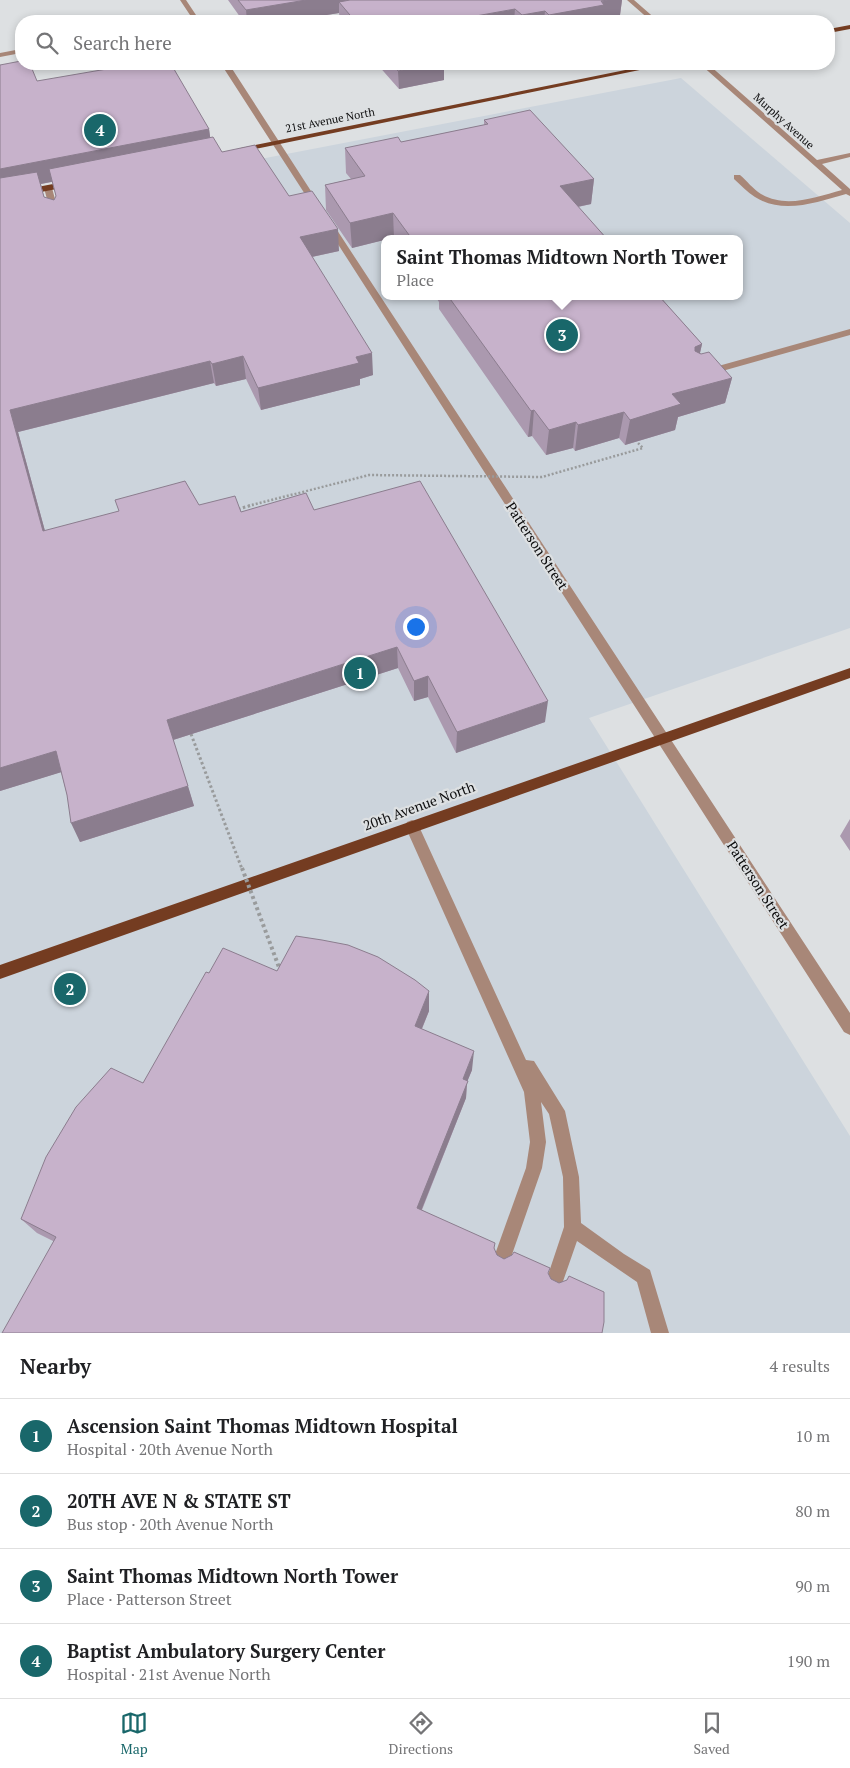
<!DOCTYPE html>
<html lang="en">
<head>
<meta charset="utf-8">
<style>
  body { margin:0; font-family:"PT Serif",serif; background:#f2f2f2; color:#202124 }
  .you { position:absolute; left:415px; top:626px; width:18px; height:18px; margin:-12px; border:4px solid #fff; border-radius:50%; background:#1a73e8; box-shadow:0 0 0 8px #1a73e833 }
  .badge { display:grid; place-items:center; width:32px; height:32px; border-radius:50%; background:#19676a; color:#fff; font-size:16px; font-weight:700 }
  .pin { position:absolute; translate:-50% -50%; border:2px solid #fff; box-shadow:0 1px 5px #0006 }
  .popup { position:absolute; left:381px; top:235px; width:362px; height:65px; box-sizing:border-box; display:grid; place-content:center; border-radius:10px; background:#fff; filter:drop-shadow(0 1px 4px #0005); font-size:16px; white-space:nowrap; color:#757577 }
  .popup b { font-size:19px; color:#202124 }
  .popup::after { content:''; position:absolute; left:50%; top:100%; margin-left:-10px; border:10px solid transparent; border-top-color:#fff }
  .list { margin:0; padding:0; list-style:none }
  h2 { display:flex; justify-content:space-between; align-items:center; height:65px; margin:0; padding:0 20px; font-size:21px }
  h2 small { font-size:16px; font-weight:400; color:#757577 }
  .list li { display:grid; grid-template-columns:32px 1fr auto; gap:15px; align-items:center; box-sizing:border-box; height:75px; padding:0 20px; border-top:1px solid #e0e0e0 }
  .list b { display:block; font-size:19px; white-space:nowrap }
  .list p { margin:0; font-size:16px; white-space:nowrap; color:#757577 }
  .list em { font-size:16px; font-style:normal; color:#757577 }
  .icon { flex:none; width:28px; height:28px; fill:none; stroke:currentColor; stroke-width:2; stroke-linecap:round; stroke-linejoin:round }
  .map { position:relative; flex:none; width:850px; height:1333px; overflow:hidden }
  .search { position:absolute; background:#fff; box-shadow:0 2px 8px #0003; left:15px; right:15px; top:15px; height:55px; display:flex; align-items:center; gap:12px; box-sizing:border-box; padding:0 18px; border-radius:20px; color:#757577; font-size:19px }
  .sheet { height:365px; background:#fff }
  nav { display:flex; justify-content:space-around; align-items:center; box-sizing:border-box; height:70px; border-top:1px solid #e0e0e0; background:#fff; font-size:14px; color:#757577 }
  nav a { display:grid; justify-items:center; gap:2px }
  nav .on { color:#19676a }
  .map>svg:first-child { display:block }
  .built { fill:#ccd4dc; fill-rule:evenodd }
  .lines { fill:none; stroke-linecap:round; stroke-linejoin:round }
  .minor { fill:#a88778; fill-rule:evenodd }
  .major { fill:#743c21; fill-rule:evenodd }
  .path-bridge-far2 { stroke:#999b9c; stroke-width:2.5; stroke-dasharray:2 2; stroke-linecap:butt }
  .path-bridge-far1 { stroke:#999b9c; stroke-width:3; stroke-dasharray:2.5 2.5; stroke-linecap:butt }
  .path-bridge { stroke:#999b9c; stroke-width:4; stroke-dasharray:3 3; stroke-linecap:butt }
  .wall { fill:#ab99af; fill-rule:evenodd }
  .shaded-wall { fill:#8b7d8e }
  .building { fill:#c7b2cb; stroke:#8b7d8e }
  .labels { text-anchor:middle; stroke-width:4.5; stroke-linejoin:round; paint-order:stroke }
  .far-street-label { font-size:11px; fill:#0b0b0c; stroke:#dde0e2 }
  .street-label { font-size:14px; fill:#0b0b0c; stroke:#dde0e2 }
</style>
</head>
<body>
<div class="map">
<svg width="850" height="1333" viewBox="0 0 850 1333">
  <rect width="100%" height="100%" fill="#dde0e2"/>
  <!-- built -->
  <path class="built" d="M 681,78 L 850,223 L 850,628 L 589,718 L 850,1136 L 850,1333 L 0,1333 L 0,209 ZM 384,239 L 740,239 L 740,296 L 384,296 Z"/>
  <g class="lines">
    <!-- minor -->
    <path class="minor" d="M 180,0 L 186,0 L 200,21 L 194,21 Z
      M 627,0 L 634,0 L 658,21 L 651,21 Z
      M 355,12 L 358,14 L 357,15 L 324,21 L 310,21 Z
      M 21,49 L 21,53 L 0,57 L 0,53 Z
      M 221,64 L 229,64 L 320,205 L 319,207 L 312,205 Z
      M 700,64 L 708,64 L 817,160 L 850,153 L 850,157 L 822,164 L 850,189 L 850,196 L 846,194 C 817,202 783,215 755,197 C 747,192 741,185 734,179 L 734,175 L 740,175 C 747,181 753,189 761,194 C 786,209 816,197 842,190 Z
      M 45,186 L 52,188 L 59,214 L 58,216 L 51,214 L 44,188 Z
      M 329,221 L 333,224 L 850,1013 L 850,1035 L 844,1032 L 325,224 Z
      M 850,329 L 850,335 L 708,375 L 703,372 L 704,370 Z
      M 412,820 L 417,822 L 526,1060 L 534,1061 L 565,1111 L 579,1177 L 581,1223 L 624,1254 L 650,1270 L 669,1333 L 651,1333 L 637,1282 L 577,1241 L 560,1290 L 554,1293 L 548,1290 L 545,1284 L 564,1227 L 563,1177 L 549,1114 L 541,1102 L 546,1142 L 542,1168 L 508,1266 L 502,1269 L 496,1266 L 493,1260 L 526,1168 L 530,1142 L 524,1092 L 405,826 L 407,822 Z"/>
    <!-- major -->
    <path class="major" d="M 850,25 L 850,29 L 829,33 L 829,29 Z
      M 655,64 L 669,64 L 241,152 L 237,150 L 241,148 Z
      M 69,181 L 73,184 L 72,186 L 0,200 L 0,194 Z
      M 850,668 L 850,678 L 0,979 L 0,965 Z"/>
    <!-- path-bridge-far2 -->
    <path class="path-bridge-far2" d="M 248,506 L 369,475 L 542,477 L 643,448 L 637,442"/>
    <!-- path-bridge-far1 -->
    <path class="path-bridge-far1" d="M 238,509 L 253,505
      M 191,734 L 242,869"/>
    <!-- path-bridge -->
    <path class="path-bridge" d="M 242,868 L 280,970"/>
  </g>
  <!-- wall -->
  <path class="wall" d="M 228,0 L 622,0 L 620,15 L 603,19 L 602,21 L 341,21 L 340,20 L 339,13 L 289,21 L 243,21 Z
    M 377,64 L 444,64 L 444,80 L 399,89 Z
    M 0,65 L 37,81 L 209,129 L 210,137 L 222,152 L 289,196 L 339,251 L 312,257 L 373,375 L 360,379 L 360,385 L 261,410 L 246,379 L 216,386 L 214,383 L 18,432 L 45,531 L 199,505 L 241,512 L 314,510 L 545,722 L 456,753 L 428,697 L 414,701 L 398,668 L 173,740 L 194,806 L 80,842 L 67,795 L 61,772 L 0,791 ZM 52,182 L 56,196 L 54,200 L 44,197 L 41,184 Z
    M 484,120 L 594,179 L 591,204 L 578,207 L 607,239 L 384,239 L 384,240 L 352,248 L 326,210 L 325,185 L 351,179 L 346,173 L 345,148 L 401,142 L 484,125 Z
    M 435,296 L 659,296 L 702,344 L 700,353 L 732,378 L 725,403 L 678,417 L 675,430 L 625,445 L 619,438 L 575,451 L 573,448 L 546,455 L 532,436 L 528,437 L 439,309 L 439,302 Z
    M 850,819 L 850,851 L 840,836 Z
    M 277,971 L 429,1011 L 422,1029 L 472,1070 L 467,1082 L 466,1098 L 422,1210 L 494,1248 L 497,1255 L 504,1259 L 548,1273 L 551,1279 L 53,1241 L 37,1233 L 21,1219 L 143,1083 L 209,973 Z"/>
  <!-- shaded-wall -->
  <path class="shaded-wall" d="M 306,0 L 412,0 L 339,2 L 339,13 L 289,21 L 247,21 L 246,10 Z
    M 608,0 L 622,0 L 620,15 L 603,19 L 602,21 L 549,21 L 549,15 Z
    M 515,9 L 514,21 L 448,21 Z
    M 545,11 L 544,21 L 521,21 L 522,15 Z
    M 433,64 L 444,64 L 444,80 L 399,89 L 398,71 Z
    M 209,129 L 212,150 L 0,192 L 0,169 Z
    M 594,179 L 591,204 L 557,211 L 560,186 Z
    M 393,213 L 394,238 L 384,239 L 384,240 L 352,248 L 350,223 Z
    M 338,229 L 339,251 L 302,259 L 300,237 Z
    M 702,344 L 696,370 L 689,372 L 695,347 Z
    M 372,353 L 373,375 L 360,379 L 360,385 L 261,410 L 258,388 L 356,357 Z
    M 243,356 L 246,379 L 216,386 L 212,364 Z
    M 210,361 L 214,383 L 18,432 L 51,553 L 43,531 L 10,410 Z
    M 732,378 L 725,403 L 678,417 L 675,430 L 625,445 L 630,420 L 672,394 Z
    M 534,410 L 532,436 L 528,437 L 531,411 Z
    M 624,412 L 619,438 L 575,451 L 578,425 Z
    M 576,422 L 573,448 L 546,455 L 549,430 Z
    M 397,647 L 398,668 L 173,740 L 167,720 Z
    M 428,676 L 428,697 L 414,701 L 414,681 Z
    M 548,701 L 545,722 L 456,753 L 457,732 Z
    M 56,751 L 65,771 L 0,791 L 0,768 Z
    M 188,786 L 194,806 L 80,842 L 71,823 Z
    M 429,991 L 429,1011 L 415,1045 L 415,1026 Z
    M 474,1051 L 472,1070 L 467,1082 L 466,1098 L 417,1221 L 417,1208 L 463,1079 Z"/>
  <!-- building -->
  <path class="building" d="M 238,0 L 306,0 L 246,10 Z
    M 350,0 L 608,0 L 601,1 L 604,5 L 549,15 L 545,11 L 522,15 L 515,9 L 448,21 L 355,21 L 339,2 Z
    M 21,61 L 21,64 L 30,64 L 37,81 L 136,64 L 171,64 L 209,129 L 0,169 L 0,65 Z
    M 392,64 L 433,64 L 398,71 Z
    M 530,110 L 594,179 L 560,186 L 607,239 L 412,239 L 393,213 L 350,223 L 325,185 L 365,176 L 345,148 L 398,137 L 401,142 L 488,124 L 484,120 Z
    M 213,137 L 222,152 L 255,145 L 289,196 L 312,191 L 338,229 L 300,237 L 372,353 L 356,357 L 359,363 L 258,388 L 243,356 L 212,364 L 210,361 L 10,410 L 43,531 L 119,511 L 115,500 L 185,481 L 199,505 L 235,496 L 241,512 L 306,493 L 314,510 L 420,481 L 548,701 L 457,732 L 428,676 L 414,681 L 397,647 L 167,720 L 188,786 L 71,823 L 67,795 L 56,751 L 0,768 L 0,178 L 37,172 L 44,197 L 54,200 L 56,196 L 49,169 Z
    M 448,296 L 659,296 L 702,344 L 695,347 L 695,351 L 701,354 L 709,352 L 732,378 L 672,394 L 681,404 L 630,420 L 624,412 L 578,425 L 576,422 L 549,430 L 534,410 L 531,411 Z
    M 296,936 L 322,940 L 348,945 L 378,957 L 415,980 L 429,991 L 415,1026 L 474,1051 L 463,1079 L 468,1081 L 417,1208 L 495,1243 L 494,1248 L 497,1255 L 504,1259 L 512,1255 L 514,1252 L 550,1268 L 548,1273 L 551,1279 L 559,1283 L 567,1280 L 569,1276 L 604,1292 L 604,1322 L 602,1333 L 2,1333 L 56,1237 L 21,1219 L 46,1157 L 76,1107 L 111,1068 L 143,1083 L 206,972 L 209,973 L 223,948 L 277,971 Z"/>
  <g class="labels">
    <!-- far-street labels -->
    <g class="far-street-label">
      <text transform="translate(330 120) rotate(-11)" y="4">21st Avenue North</text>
      <text transform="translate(784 121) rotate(42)" y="4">Murphy Avenue</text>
    </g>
    <!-- street labels -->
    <g class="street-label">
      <text transform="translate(537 546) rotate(57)" y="5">Patterson Street</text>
      <text transform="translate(419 806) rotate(-20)" y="5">20th Avenue North</text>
      <text transform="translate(758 885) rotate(57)" y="5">Patterson Street</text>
    </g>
  </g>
</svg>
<div class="you"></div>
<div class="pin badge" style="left:360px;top:673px">1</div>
<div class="pin badge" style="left:70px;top:989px">2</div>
<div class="pin badge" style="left:562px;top:335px">3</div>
<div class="popup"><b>Saint Thomas Midtown North Tower</b>Place</div>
<div class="pin badge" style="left:100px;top:130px">4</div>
<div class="search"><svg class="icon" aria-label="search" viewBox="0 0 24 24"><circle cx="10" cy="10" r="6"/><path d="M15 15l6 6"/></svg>Search here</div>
</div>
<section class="sheet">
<h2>Nearby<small>4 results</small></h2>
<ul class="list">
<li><span class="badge">1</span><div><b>Ascension Saint Thomas Midtown Hospital</b><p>Hospital · 20th Avenue North</p></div><em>10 m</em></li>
<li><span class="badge">2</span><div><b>20TH AVE N &amp; STATE ST</b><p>Bus stop · 20th Avenue North</p></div><em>80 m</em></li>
<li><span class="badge">3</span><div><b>Saint Thomas Midtown North Tower</b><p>Place · Patterson Street</p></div><em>90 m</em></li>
<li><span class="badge">4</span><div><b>Baptist Ambulatory Surgery Center</b><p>Hospital · 21st Avenue North</p></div><em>190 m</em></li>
</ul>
</section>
<nav>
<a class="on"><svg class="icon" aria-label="map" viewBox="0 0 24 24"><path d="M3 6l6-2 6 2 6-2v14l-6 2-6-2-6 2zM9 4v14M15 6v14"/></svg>Map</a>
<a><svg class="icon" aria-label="directions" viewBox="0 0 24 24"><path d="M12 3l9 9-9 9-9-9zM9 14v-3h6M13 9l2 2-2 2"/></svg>Directions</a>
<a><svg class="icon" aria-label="saved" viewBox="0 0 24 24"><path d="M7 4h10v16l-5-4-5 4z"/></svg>Saved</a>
</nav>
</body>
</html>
